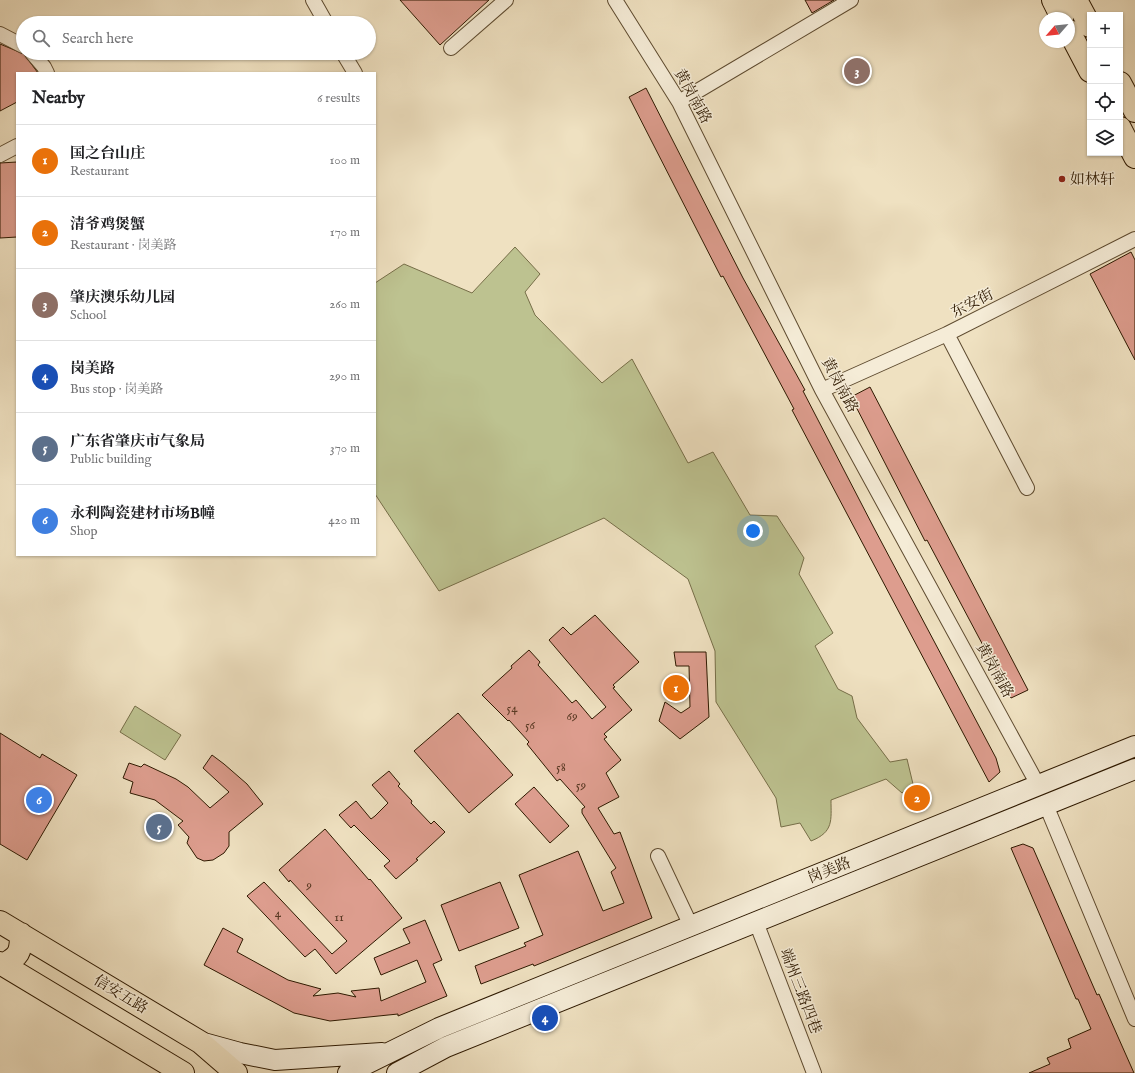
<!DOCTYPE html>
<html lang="en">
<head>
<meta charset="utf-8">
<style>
  body { margin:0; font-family:"IM FELL English","Noto Serif SC",serif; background:#f6f6f6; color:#202124 }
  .controls { position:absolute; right:12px; top:12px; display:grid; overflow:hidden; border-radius:0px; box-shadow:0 1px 3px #0004 }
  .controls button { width:36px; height:36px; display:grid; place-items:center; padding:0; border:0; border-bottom:1px solid #e0e0e0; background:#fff; color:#202124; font:20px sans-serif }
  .compass { position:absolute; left:1039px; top:12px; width:36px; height:36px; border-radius:50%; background:#fff; box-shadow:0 1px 3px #0004; rotate:242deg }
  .you { position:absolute; left:753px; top:531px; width:14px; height:14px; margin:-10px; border:3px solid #fff; border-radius:50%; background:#1a73e8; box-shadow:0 0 0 6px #1a73e833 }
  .badge { display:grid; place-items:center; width:26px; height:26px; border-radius:50%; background:#8f2418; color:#fff; font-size:13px; font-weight:700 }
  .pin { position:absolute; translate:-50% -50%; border:2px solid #fff; box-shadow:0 1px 4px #0006 }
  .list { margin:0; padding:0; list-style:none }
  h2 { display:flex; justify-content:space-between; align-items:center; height:52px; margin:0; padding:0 16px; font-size:17px }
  h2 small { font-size:13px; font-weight:400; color:#757577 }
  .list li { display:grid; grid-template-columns:26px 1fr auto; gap:12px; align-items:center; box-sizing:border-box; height:72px; padding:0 16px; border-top:1px solid #e0e0e0 }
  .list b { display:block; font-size:15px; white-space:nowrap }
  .list p { margin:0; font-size:13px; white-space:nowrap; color:#757577 }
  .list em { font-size:13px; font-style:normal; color:#757577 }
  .icon { flex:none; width:22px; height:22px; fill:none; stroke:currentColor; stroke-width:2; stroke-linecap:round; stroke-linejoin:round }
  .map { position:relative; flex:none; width:1135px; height:1073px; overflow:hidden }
  .search { position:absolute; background:#fff; box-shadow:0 1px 3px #0004; left:16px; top:16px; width:360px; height:44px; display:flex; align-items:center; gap:10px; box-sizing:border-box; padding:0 14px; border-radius:22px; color:#757577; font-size:15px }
  .panel { position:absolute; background:#fff; box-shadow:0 1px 3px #0004; left:16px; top:72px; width:360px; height:484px; border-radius:0px }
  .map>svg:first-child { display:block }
  .green { fill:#bdc290; stroke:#766e48 }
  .building { fill:#dd9d8e; stroke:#2e1900 }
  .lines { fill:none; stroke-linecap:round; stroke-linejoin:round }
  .street-casing { stroke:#5e4b30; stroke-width:16 }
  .secondary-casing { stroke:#2e1900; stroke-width:22 }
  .primary-casing { stroke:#2e1900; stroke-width:24 }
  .street { stroke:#f5ecd7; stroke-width:14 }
  .secondary { stroke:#f5ecd7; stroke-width:20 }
  .primary { stroke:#efe1c1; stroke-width:22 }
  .poi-dot { fill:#8f2418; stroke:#f5ecd7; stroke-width:1.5 }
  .labels { text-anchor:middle; stroke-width:3; stroke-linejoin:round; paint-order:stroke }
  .number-label { font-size:13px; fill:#5a3a24 }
  .street-label { font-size:15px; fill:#2e1900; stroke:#f5ecd7 }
  .poi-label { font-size:15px; fill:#2e1900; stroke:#f5ecd7; text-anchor:start }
</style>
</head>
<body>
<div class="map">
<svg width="1135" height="1073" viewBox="0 0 1135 1073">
  <rect width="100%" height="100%" fill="#efe1c1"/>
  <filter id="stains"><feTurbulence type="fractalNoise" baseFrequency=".005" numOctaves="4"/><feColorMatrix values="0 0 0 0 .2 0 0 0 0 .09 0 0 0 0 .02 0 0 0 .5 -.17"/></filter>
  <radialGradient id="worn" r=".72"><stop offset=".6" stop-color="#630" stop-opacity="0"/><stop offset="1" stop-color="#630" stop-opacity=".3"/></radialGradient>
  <!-- green -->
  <path class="green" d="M 515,247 L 540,274 L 525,292 L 535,315 L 602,383 L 632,359 L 688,463 L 713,452 L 750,515 L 777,516 L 804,558 L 799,574 L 833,633 L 815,646 L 838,689 L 852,696 L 857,718 L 890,762 L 907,759 L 913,784 L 902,793 L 886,779 L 831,800 C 831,820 834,832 811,841 L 800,823 L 781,827 L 776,798 L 716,702 L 715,651 L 688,579 L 604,518 L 439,591 L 375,494 L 375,283 L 404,264 L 472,293 Z
    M 135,706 L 181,735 L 165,760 L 120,732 Z"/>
  <!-- building -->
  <path class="building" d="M 400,0 L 489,0 L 440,45 Z
    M 805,0 L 834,0 L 812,13 Z
    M 0,44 L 24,54 L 38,73 L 17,73 L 17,102 L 0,111 Z
    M 646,88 L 743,278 L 805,390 L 803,391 L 874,528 L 996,758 L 1000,772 L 989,782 L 792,410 L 794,409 L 723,276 L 721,277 L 629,97 Z
    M 17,162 L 17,237 L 0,238 L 0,163 Z
    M 1131,252 L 1135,260 L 1135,360 L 1090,274 Z
    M 870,387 L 1028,690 L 1011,698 L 927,540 L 925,541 L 851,397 Z
    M 595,615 L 639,662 L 613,685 L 615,687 L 613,688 L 632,710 L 604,734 L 607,737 L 604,739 L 621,760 L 606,773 L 619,797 L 598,808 L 614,834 L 620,832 L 652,918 L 534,966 L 533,964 L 481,984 L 475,966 L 526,946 L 524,943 L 543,935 L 519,875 L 578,851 L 603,911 L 624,903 L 611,872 L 616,868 L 582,813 L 582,809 L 585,807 L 560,779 L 557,781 L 527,744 L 529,742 L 509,720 L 508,721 L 482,695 L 512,668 L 511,666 L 529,650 L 540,662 L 538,665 L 557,686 L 572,703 L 576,700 L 592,719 L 606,707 L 549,640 L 563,627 L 571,635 Z
    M 674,652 L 706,652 L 709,717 L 680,739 L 659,721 L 665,702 L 681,713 L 690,707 L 689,666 L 676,666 Z
    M 458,713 L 513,775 L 469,813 L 414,751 Z
    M 0,733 L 40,758 L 42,754 L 77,775 L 27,860 L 0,844 Z
    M 212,755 L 224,764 L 247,784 L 263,804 L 229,832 L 229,846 L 224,853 L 213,860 L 204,861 L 197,858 L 187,843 L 189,837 L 178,825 L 183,821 L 155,800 L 130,793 L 133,782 L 123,778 L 129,763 L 141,767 L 144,764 L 176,779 L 188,787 L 210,808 L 229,792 L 203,768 Z
    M 389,771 L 400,784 L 398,786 L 412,801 L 411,803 L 431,824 L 434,821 L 445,832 L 416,859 L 418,860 L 396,879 L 384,866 L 390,861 L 354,825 L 351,828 L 339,815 L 356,801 L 371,819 L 375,816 L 388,803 L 372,785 Z
    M 534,787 L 569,826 L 550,843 L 515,804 Z
    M 325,829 L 369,880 L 370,879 L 381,892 L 402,918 L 336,974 L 315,949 L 305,957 L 247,896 L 264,882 L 332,954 L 347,941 L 290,880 L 289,882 L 279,870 Z
    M 1023,844 L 1033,848 L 1097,995 L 1099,994 L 1134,1073 L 1029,1073 L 1050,1064 L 1047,1058 L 1071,1048 L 1068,1039 L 1091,1029 L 1078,999 L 1076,999 L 1011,848 Z
    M 500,882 L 519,928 L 459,951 L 441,905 Z
    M 425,920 L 442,960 L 433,964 L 447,996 L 398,1016 L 398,1014 L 330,1021 L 294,1013 L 204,965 L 223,928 L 243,939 L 237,952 L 288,980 L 321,989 L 313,996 L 338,993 L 356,997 L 351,991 L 379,988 L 381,1001 L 426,982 L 417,960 L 381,975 L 374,958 L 410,943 L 403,929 Z"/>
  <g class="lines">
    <defs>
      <path id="street" d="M 313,0 L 326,23
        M 615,0 L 679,102 L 822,390 L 1038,785
        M 0,34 L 23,46
        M 451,48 L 506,0
        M 32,53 L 44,67 L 47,73
        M 343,53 L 355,73
        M 679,102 L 851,0
        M 0,155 L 17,146
        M 947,334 L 1027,488
        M 822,390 L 947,334 L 1135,239
        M 1046,805 L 1135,1019
        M 658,856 L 691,926
        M 756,922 L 814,1073"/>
      <path id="secondary" d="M 200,1042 L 240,1053 L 275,1060 L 382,1053
        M 348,1073 L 439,1028 L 1135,746
        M 397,1073 L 446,1047 L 1135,769"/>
      <path id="primary" d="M 1053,0 L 1062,18
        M 1076,0 L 1090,26
        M 1069,31 L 1090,71
        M 1120,83 L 1135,111
        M 1120,128 L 1135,157
        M 0,922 L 200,1042 L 236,1073
        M 0,963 L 183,1073
        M 3,965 C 19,956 21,953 21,934"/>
    </defs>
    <!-- street casing -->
    <use href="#street" class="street-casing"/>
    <!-- secondary casing -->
    <use href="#secondary" class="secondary-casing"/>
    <!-- primary casing -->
    <use href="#primary" class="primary-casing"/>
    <!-- street -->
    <use href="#street" class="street"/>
    <!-- secondary -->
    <use href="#secondary" class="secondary"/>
    <!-- primary -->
    <use href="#primary" class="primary"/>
  </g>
  <!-- markers -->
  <circle class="poi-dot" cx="1062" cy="179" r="4"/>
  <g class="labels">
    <!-- number labels -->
    <g class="number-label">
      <text x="512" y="712">54</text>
      <text x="572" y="720">69</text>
      <text x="530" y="729">56</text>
      <text x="561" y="771">58</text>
      <text x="581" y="789">59</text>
      <text x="309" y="889">9</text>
      <text x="278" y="917">4</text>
      <text x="339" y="921">11</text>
    </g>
    <!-- street labels -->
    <g class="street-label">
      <text transform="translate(693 96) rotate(61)" y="5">黄岗南路</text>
      <text transform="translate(972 303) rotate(-27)" y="5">东安街</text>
      <text transform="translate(840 385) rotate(62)" y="5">黄岗南路</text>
      <text transform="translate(995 670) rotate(61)" y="5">黄岗南路</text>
      <text transform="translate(829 870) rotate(-22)" y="5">岗美路</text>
      <text transform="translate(801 991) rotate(69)" y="5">端州三路四巷</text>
      <text transform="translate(121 994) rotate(31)" y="5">信安五路</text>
    </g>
    <!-- poi labels -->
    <g class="poi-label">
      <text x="1070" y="184">如林轩</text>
    </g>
  </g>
  <rect width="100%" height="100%" filter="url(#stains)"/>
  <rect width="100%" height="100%" fill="url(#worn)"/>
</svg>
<div class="controls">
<button>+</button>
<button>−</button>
<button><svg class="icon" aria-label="locate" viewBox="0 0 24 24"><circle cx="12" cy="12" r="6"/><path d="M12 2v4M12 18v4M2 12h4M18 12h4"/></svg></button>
<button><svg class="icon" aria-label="layers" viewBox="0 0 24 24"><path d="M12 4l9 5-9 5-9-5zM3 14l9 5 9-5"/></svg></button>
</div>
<svg class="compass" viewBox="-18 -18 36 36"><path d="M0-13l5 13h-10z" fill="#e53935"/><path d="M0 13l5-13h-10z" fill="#757577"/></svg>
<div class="you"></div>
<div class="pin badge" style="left:676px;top:688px;background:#e8710a">1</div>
<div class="pin badge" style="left:917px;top:798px;background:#e8710a">2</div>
<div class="pin badge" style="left:857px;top:71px;background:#8d6e63">3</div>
<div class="pin badge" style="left:545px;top:1018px;background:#1a4fb4">4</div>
<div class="pin badge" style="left:159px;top:827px;background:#5c6f8a">5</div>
<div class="pin badge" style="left:39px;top:800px;background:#3f7fe0">6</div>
<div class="search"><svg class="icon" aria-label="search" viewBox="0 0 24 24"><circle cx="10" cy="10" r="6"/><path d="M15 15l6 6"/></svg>Search here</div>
<section class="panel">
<h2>Nearby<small>6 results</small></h2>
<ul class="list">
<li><span class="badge" style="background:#e8710a">1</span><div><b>国之台山庄</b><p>Restaurant</p></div><em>100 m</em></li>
<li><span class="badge" style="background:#e8710a">2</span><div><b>清爷鸡煲蟹</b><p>Restaurant · 岗美路</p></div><em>170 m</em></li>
<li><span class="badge" style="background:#8d6e63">3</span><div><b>肇庆澳乐幼儿园</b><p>School</p></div><em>260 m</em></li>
<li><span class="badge" style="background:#1a4fb4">4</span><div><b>岗美路</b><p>Bus stop · 岗美路</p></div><em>290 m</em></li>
<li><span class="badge" style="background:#5c6f8a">5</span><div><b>广东省肇庆市气象局</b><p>Public building</p></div><em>370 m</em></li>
<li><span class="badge" style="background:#3f7fe0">6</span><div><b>永利陶瓷建材市场B幢</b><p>Shop</p></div><em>420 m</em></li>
</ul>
</section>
</div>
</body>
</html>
